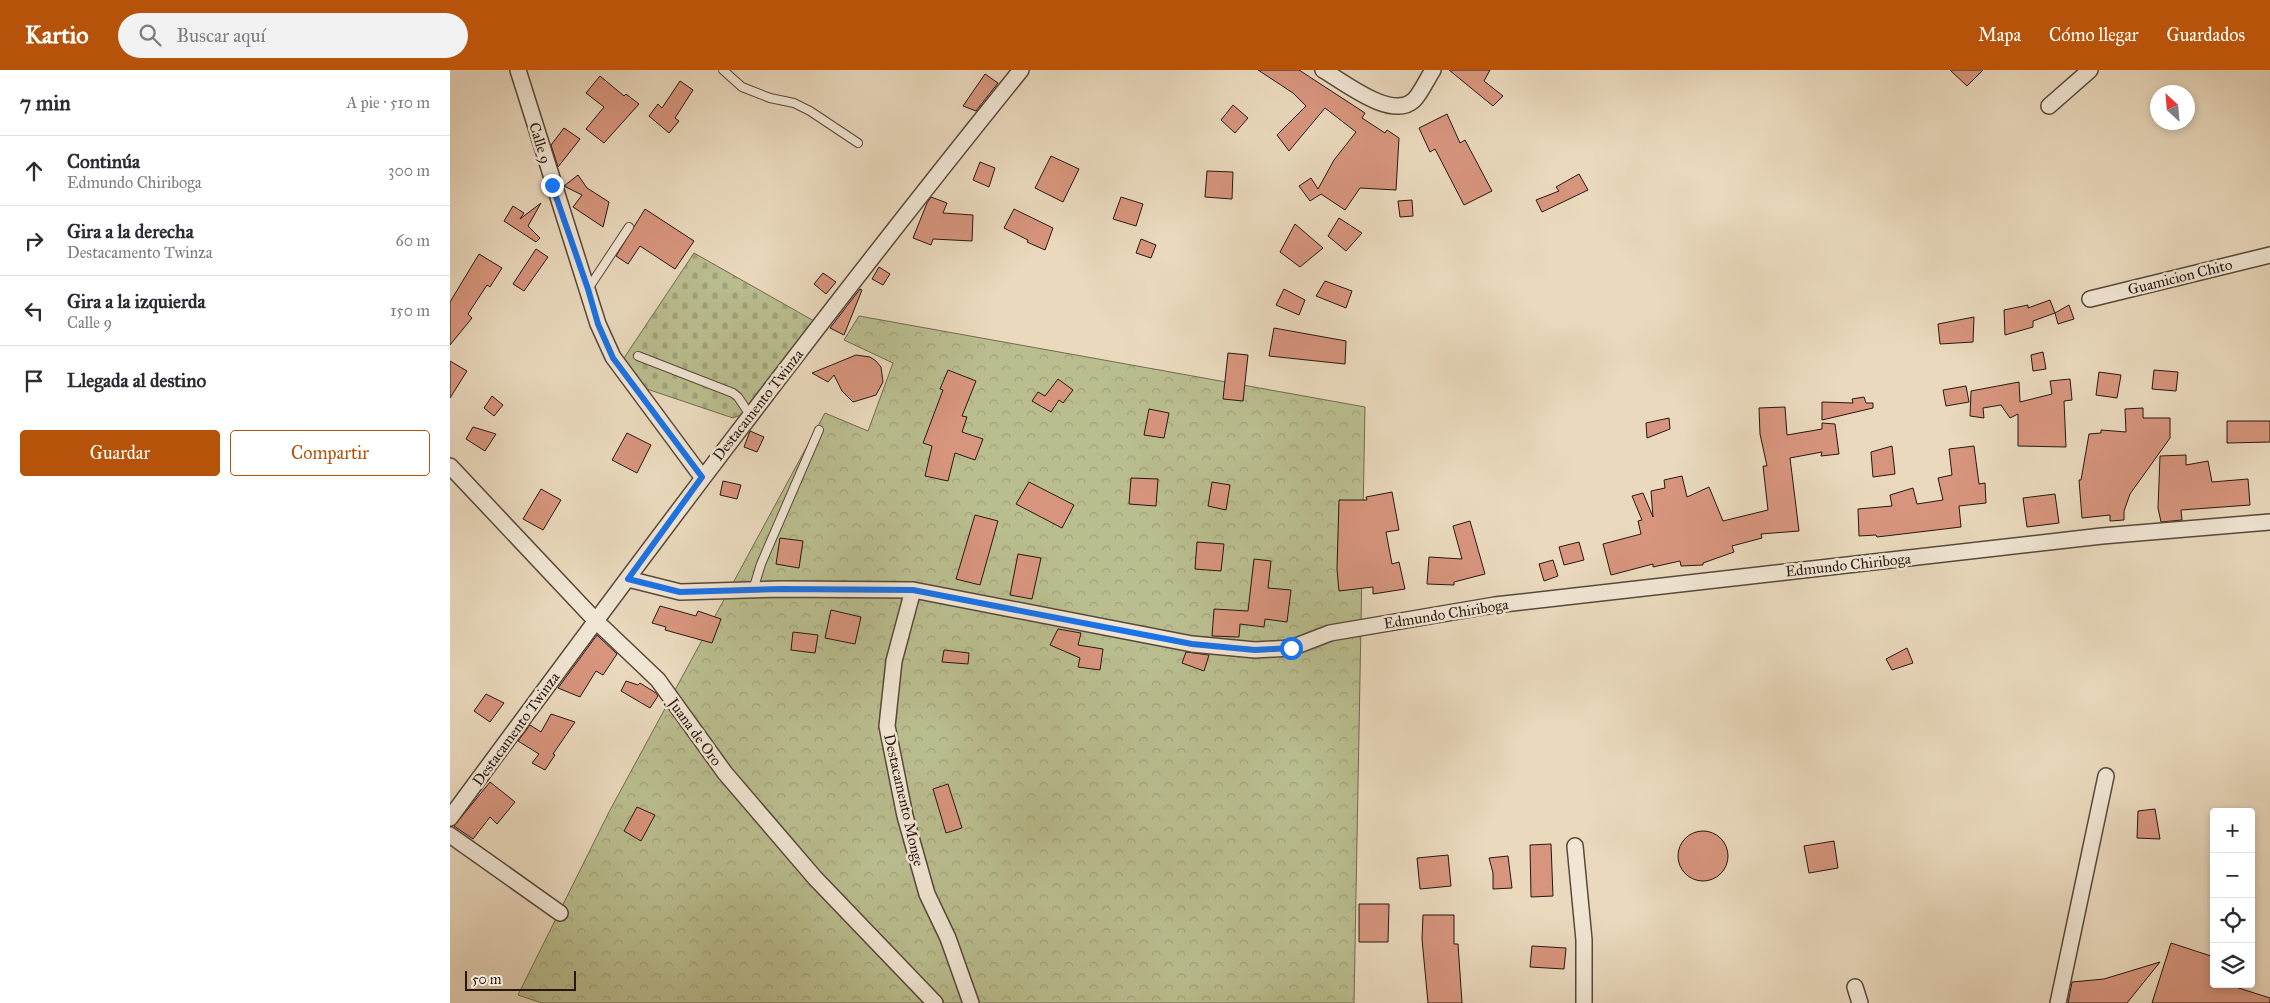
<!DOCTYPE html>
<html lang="es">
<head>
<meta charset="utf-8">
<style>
  body { margin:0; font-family:"IM FELL Great Primer",serif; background:#f2f2f3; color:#2b2b33 }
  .controls { position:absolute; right:15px; bottom:15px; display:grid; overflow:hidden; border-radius:5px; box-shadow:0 2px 8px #0003 }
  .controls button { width:45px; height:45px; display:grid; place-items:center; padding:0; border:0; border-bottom:1px solid #e1e1e2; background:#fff; color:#2b2b33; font:25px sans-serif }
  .compass { position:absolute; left:1700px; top:15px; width:45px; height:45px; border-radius:50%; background:#fff; box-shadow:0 2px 8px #0003; rotate:334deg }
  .scale { position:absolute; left:15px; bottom:12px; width:111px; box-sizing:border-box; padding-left:5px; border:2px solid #28170f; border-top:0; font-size:14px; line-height:18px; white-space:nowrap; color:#28170f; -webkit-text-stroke:4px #f1e6d4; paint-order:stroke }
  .stop { position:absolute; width:15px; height:15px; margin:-11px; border:4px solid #1a73e8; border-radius:50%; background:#fff }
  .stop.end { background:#1a73e8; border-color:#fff; box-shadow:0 1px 5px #0008 }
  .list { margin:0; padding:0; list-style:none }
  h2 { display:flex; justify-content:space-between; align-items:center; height:65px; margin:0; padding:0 20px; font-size:21px }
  h2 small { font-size:16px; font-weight:400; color:#7c7c81 }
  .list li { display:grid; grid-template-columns:32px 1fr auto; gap:15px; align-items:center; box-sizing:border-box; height:70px; padding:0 20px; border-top:1px solid #e1e1e2 }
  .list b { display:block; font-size:19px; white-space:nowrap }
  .list p { margin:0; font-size:16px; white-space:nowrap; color:#7c7c81 }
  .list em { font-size:16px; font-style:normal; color:#7c7c81 }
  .actions { display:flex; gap:10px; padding:15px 20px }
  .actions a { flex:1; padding:11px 0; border:1px solid #b45309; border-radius:5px; text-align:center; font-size:18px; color:#b45309 }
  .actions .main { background:#b45309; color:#fff }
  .icon { flex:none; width:28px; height:28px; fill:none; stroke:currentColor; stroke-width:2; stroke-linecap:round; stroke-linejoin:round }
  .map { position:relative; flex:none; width:1820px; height:933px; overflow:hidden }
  header { display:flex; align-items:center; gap:30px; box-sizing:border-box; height:70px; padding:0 25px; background:#b45309; color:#fff }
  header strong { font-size:24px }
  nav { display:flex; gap:28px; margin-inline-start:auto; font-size:18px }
  .search { width:350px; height:45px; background:#f2f2f3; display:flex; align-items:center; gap:12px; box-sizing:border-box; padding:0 18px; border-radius:28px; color:#7c7c81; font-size:19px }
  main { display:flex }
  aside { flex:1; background:#fff }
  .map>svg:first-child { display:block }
  .forest { fill:url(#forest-crowns); stroke:#716a4f }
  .cemetery { fill:url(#cemetery-stones); stroke:#716a4f }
  .building { fill:#d7957d; stroke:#28170f }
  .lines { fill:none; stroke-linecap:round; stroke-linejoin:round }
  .service-casing { stroke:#58483a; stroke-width:10 }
  .minor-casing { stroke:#58483a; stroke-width:18 }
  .service { stroke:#f1e6d4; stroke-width:8 }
  .minor { stroke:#f1e6d4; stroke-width:15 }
  .route { stroke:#1a73e8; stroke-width:6 }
  .labels { text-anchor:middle; stroke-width:5; stroke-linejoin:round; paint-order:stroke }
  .street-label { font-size:15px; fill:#28170f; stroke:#f1e6d4 }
</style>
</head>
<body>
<header>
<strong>Kartio</strong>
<div class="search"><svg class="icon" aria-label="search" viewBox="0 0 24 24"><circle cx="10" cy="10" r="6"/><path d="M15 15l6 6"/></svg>Buscar aquí</div>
<nav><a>Mapa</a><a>Cómo llegar</a><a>Guardados</a></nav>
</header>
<main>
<aside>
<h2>7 min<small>A pie · 510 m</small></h2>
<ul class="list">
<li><svg class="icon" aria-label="ahead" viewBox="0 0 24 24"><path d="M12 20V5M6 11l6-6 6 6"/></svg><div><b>Continúa</b><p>Edmundo Chiriboga</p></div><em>300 m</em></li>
<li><svg class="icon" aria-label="right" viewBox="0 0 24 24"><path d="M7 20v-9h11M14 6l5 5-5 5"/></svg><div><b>Gira a la derecha</b><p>Destacamento Twinza</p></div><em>60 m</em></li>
<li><svg class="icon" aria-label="left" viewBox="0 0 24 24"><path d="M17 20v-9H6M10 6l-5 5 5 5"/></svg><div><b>Gira a la izquierda</b><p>Calle 9</p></div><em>150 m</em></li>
<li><svg class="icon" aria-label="arrive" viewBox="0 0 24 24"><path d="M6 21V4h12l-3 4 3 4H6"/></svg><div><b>Llegada al destino</b></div></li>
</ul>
<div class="actions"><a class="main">Guardar</a><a>Compartir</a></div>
</aside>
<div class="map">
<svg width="1820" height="933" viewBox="0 0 1820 933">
  <defs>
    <pattern id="forest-crowns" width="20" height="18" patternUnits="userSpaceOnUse" patternTransform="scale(1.25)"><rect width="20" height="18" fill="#babe8f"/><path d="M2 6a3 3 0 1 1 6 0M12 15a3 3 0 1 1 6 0" fill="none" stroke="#a0a37a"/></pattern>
    <pattern id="cemetery-stones" width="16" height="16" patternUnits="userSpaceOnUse" patternTransform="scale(1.25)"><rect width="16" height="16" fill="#babe8f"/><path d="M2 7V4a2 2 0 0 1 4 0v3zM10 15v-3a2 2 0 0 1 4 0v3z" fill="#a0a37a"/></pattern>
  </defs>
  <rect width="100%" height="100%" fill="#ead9bd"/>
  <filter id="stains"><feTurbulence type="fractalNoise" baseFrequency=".004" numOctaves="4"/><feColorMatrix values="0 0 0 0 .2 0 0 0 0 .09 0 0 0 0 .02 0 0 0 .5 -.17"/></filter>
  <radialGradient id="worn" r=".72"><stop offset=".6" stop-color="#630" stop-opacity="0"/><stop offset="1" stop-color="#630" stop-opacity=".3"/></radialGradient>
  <!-- forest -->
  <path class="forest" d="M 409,246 L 915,337 L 904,933 L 92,933 L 68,925 L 159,742 L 375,343 L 418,361 L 443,293 L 394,270 Z"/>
  <!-- cemetery -->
  <path class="cemetery" d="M 244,183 L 364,251 L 296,343 L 283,348 L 188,316 L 172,291 Z"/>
  <!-- building -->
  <path class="building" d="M 808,0 L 849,0 L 915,43 L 912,48 L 935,63 L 937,60 L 949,68 L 946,120 L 910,118 L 895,140 L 871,124 L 860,131 L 849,116 L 861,108 L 868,119 L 884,90 L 906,62 L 875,38 L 839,81 L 827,65 L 856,36 L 843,23 Z
    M 999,0 L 1040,0 L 1034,11 L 1053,26 L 1043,36 Z
    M 1500,0 L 1533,0 L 1517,16 Z
    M 535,4 L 548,13 L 526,41 L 513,36 Z
    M 150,6 L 174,26 L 176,24 L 189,34 L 154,73 L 136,59 L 154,37 L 136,23 Z
    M 230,11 L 243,20 L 225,48 L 229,51 L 219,63 L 199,46 L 208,34 L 212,38 Z
    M 783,35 L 798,48 L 785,63 L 771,50 Z
    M 997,44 L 1010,73 L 1015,70 L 1042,121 L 1014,135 L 985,79 L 980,82 L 969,58 Z
    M 114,58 L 130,69 L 108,97 L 101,75 Z
    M 601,86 L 629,99 L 613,132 L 585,118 Z
    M 530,92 L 545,98 L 539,117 L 523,110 Z
    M 757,101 L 783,102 L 782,129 L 755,127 Z
    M 1129,104 L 1138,120 L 1092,142 L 1086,130 L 1109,121 L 1106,117 Z
    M 128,105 L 137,118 L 159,132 L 153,157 L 123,137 L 132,125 L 114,116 Z
    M 481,127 L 497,133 L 493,143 L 523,145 L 522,171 L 483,169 L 481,175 L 463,168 L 477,133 Z
    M 671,127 L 693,134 L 686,156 L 663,149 Z
    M 962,130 L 963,146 L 950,147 L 948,131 Z
    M 91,133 L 78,156 L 90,168 L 86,172 L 54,151 L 63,136 L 74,143 L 70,149 Z
    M 195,139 L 244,171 L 225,199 L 190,176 L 178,194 L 166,186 Z
    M 564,139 L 603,158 L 595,180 L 577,172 L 578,170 L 554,158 Z
    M 889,148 L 912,163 L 896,181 L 878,166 Z
    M 845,154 L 873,178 L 850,197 L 830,182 Z
    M 691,169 L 706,175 L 701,188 L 686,183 Z
    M 86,179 L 98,187 L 74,221 L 63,214 Z
    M 29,184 L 52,198 L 40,217 L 37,215 L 18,244 L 22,248 L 0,275 L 0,232 Z
    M 429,197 L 440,204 L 433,215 L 422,209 Z
    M 373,203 L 386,212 L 376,224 L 364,214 Z
    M 875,211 L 902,221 L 896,238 L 866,226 Z
    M 410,219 L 412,220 L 394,265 L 380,258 Z
    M 834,219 L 855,230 L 849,245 L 826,235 Z
    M 1600,230 L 1605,243 L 1583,251 L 1583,257 L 1555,265 L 1554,240 L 1578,235 L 1578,238 Z
    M 1619,235 L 1624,249 L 1608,254 L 1605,243 Z
    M 1524,247 L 1523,272 L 1490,274 L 1488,254 Z
    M 824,258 L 896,271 L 895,294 L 819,286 Z
    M 1593,282 L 1596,299 L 1583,301 L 1581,285 Z
    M 778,283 L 798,285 L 793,331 L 773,329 Z
    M 406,285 L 420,287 L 426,291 L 431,297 L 433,312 L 426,325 L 403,332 L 392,321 L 384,305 L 378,312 L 362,303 Z
    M 0,291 L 17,301 L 0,328 Z
    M 498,300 L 526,311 L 512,346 L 517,347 L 512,362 L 533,369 L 525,390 L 505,383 L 498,411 L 475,406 L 482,376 L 473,373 L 493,320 L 490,319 Z
    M 1704,300 L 1728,302 L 1726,321 L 1702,319 Z
    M 1649,302 L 1671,305 L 1667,328 L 1646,325 Z
    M 608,309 L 623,320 L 613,333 L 609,330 L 601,342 L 582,331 L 588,322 L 595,326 Z
    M 1620,309 L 1622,330 L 1614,331 L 1616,377 L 1568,376 L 1568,344 L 1560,348 L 1551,335 L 1533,338 L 1534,348 L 1520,346 L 1521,321 L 1569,312 L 1570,332 L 1602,324 L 1600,311 Z
    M 1516,316 L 1519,332 L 1496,336 L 1493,320 Z
    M 42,326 L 53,335 L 44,346 L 34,338 Z
    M 1414,327 L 1416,333 L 1423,333 L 1423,338 L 1372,350 L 1372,332 L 1403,333 L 1402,329 Z
    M 1335,337 L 1337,365 L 1372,359 L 1372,353 L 1385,354 L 1389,384 L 1371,386 L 1372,382 L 1340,388 L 1349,461 L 1311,464 L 1312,468 L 1282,476 L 1284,482 L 1253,493 L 1253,495 L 1231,496 L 1230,491 L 1203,497 L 1203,494 L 1161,505 L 1153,474 L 1191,464 L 1188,451 L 1192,450 L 1182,426 L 1193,423 L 1203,447 L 1201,421 L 1215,418 L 1214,410 L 1232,406 L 1237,427 L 1259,417 L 1273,451 L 1318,440 L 1313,396 L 1317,396 L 1310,364 L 1309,338 Z
    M 1693,338 L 1693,348 L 1720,348 L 1720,368 L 1680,424 L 1674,441 L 1674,450 L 1660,451 L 1660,445 L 1632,448 L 1629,410 L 1631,410 L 1639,364 L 1651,363 L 1651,360 L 1676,362 L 1675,339 Z
    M 699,339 L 719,343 L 714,368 L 694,365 Z
    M 1219,348 L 1220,359 L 1197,368 L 1196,353 Z
    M 1777,351 L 1820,351 L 1820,372 L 1777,373 Z
    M 23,357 L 46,364 L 35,381 L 16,369 Z
    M 300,361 L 314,367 L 307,382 L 294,377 Z
    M 177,363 L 201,375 L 187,403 L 162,390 Z
    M 1442,376 L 1445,404 L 1423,407 L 1421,382 Z
    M 1524,376 L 1529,414 L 1535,413 L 1536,433 L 1509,436 L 1511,457 L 1427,467 L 1426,465 L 1409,466 L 1408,439 L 1442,436 L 1440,425 L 1463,418 L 1467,434 L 1493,430 L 1488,408 L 1502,405 L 1499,379 Z
    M 1736,385 L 1736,395 L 1758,391 L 1762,412 L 1798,409 L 1800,435 L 1731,440 L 1732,450 L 1711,452 L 1708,438 L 1710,386 Z
    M 681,408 L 708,409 L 706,436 L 679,434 Z
    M 273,411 L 291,415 L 287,429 L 270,425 Z
    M 579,412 L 624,435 L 612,458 L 566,434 Z
    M 762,412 L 780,415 L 776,440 L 758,436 Z
    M 91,419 L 111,430 L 93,460 L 73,449 Z
    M 942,422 L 949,460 L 936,462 L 942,494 L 949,492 L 955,519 L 923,524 L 923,517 L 889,521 L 887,499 L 889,430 L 917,430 L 916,427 Z
    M 1605,424 L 1609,453 L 1577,457 L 1573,428 Z
    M 525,445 L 548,451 L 530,515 L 506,509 Z
    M 1020,451 L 1035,504 L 1004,512 L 1004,515 L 977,514 L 979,487 L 1012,489 L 1003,456 Z
    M 330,468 L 353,471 L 349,498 L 326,494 Z
    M 747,472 L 774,474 L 771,501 L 745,499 Z
    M 1129,472 L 1134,490 L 1114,495 L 1109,477 Z
    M 568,484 L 591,488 L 582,529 L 560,525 Z
    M 804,489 L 821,491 L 818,518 L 841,520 L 837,552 L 815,549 L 814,557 L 790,554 L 789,567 L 762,566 L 764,539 L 798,541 Z
    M 1103,490 L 1108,506 L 1094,511 L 1089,494 Z
    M 210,536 L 246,546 L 248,541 L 271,549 L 262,573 L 215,560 L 216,557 L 202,553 Z
    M 381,540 L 411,547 L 405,574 L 375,568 Z
    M 608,559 L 631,563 L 628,575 L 653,579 L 650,600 L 628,597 L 630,588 L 600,575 Z
    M 343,562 L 368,565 L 365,583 L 341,580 Z
    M 147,565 L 167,584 L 153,605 L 146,601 L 130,627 L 108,618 Z
    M 1457,578 L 1463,593 L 1442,600 L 1436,589 Z
    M 494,580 L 519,583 L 518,594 L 492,592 Z
    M 736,582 L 759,585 L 754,601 L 732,593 Z
    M 176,611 L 188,615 L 190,613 L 206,623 L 208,626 L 200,638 L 171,621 Z
    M 36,624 L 54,633 L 40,652 L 24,641 Z
    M 101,644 L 125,652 L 103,684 L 105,685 L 95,700 L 82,693 L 89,684 L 68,671 L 80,655 L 91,662 Z
    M 40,712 L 65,732 L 47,754 L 40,747 L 23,769 L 4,756 Z
    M 498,714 L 512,758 L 496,763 L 483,719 Z
    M 187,737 L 205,745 L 191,771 L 174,761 Z
    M 1705,739 L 1710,769 L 1687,768 L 1688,741 Z
    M1228 786a25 25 0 1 1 50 0a25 25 0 1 1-50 0Z
    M 1384,771 L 1388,798 L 1359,803 L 1354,776 Z
    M 1101,774 L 1103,826 L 1081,827 L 1080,775 Z
    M 998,785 L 1001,816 L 970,819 L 967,788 Z
    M 1058,786 L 1062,818 L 1043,819 L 1043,803 L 1039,788 Z
    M 909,834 L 939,834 L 938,872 L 909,872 Z
    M 973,845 L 1004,845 L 1004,874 L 1008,874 L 1012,933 L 978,933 L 972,869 Z
    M 1721,873 L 1764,887 L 1764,914 L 1776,914 L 1820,928 L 1820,933 L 1702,933 Z
    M 1082,876 L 1116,878 L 1114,899 L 1080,897 Z
    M 1710,892 L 1677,933 L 1618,933 L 1622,912 L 1654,909 Z"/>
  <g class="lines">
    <defs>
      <path id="service" d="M 273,0 L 292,17 L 320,28 L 344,33 L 360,41 L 408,73
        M 138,219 L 179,157
        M 188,286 L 283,323 L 288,327 L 300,345
        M 303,520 L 311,494 L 369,360"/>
      <path id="minor" d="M 68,0 L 148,254 L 163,287 L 252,407
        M 873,0 C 894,12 942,51 964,30 C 971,23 977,9 983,0
        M 1599,36 L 1640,0
        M 1640,229 L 1820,185
        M 0,396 L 146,551 L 208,610 L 275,703 L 365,808 L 485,933
        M 178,509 L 230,522 L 332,519 L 463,520 L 742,574 L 805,580 L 841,578 L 880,563 L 1045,535 L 1652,466 L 1820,452
        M 463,520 L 444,591 L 437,656 L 455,746 L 477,824 L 498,868 L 521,933
        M 0,748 C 186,495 374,244 571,0
        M 0,765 L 110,843
        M 1125,776 L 1134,870 L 1134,933
        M 1405,917 L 1410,933
        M 1608,933 L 1656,706"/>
    </defs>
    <!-- service casing -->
    <use href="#service" class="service-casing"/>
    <!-- minor casing -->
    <use href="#minor" class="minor-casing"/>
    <!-- service -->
    <use href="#service" class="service"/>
    <!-- minor -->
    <use href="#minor" class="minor"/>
  </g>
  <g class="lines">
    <!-- route -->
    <path class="route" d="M 102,115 L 138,219 L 148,254 L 163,288 L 252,407 L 178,509 L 230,522 L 332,519 L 463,520 L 742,574 L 805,580 L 841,578"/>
  </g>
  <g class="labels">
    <!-- street labels -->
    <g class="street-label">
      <text transform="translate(90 73) rotate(73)" y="5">Calle 9</text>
      <text transform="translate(1730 207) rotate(-14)" y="5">Guamicion Chito</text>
      <text transform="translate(308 335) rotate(-52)" y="5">Destacamento Twinza</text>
      <text transform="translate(1398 495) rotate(-6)" y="5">Edmundo Chiriboga</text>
      <text transform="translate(996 544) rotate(-9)" y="5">Edmundo Chiriboga</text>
      <text transform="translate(66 659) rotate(-54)" y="5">Destacamento Twinza</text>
      <text transform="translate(245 662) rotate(54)" y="5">Juana de Oro</text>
      <text transform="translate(454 730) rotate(77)" y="5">Destacamento Monge</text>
    </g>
  </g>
  <rect width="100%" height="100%" filter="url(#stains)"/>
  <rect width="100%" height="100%" fill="url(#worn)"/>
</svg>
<div class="controls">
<button>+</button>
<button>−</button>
<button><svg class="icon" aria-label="locate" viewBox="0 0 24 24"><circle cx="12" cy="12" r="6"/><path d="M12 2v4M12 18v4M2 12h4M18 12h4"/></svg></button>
<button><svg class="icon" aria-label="layers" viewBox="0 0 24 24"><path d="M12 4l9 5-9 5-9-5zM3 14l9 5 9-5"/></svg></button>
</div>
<svg class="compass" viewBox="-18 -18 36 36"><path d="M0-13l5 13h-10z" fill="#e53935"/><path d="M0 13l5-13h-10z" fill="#7c7c81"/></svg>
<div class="scale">50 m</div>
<div class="stop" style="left:841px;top:578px"></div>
<div class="stop end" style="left:102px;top:115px"></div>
</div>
</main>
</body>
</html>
